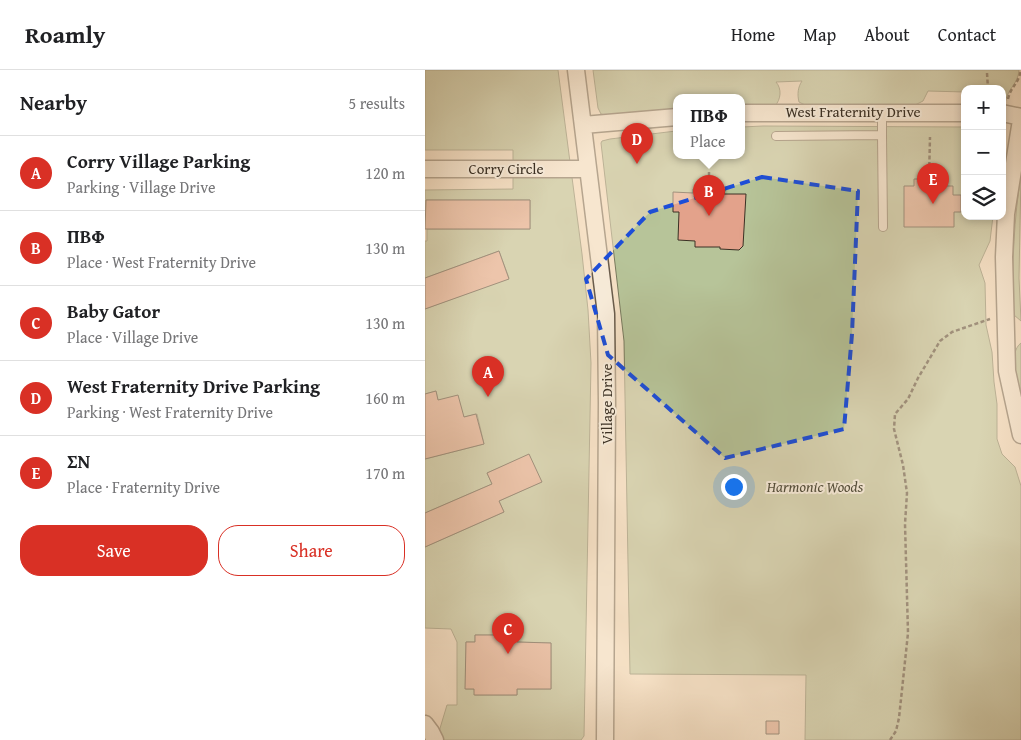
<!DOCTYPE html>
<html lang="en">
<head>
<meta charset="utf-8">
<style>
  body { margin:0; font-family:"Gentium Book Plus",serif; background:#f6f6f6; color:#202124 }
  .controls { position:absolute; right:15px; top:15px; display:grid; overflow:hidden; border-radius:10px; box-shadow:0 2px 8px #0003 }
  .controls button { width:45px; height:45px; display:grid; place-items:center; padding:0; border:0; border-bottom:1px solid #e0e0e0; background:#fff; color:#202124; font:25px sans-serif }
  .you { position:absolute; left:308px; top:416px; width:18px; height:18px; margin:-12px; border:4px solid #fff; border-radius:50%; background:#1a73e8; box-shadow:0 0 0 8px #1a73e833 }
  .badge { display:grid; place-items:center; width:32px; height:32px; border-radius:50%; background:#d93025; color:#fff; font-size:16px; font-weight:700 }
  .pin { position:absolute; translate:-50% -41px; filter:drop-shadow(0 1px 2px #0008) }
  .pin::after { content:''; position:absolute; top:26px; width:18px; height:15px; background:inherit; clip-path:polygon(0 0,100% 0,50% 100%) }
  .popup { position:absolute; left:248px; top:24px; width:72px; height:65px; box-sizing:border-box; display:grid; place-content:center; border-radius:10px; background:#fff; filter:drop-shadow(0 1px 4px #0005); font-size:16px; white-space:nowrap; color:#757577 }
  .popup b { font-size:19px; color:#202124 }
  .popup::after { content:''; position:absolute; left:50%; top:100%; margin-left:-10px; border:10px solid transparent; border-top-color:#fff }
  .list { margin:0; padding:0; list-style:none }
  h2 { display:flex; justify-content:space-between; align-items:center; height:65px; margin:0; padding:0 20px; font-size:21px }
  h2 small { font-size:16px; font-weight:400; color:#757577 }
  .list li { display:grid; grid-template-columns:32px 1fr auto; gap:15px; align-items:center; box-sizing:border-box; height:75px; padding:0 20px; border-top:1px solid #e0e0e0 }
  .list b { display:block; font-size:19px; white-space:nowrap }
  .list p { margin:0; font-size:16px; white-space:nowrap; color:#757577 }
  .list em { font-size:16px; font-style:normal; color:#757577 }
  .actions { display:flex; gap:10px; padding:15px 20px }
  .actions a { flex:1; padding:11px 0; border:1px solid #d93025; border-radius:20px; text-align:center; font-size:18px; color:#d93025 }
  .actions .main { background:#d93025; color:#fff }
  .icon { flex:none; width:28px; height:28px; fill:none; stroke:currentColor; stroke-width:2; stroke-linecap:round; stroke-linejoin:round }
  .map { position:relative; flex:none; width:596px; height:670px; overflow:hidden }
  header { display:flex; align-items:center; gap:30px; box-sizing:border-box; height:70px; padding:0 25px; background:#fff; border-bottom:1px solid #e0e0e0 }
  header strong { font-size:24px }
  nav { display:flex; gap:28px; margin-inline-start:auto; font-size:18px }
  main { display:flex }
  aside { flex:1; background:#fff }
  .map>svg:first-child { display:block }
  .green { fill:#b7c499; stroke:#787a5e; fill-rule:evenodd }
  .building { fill:#e3a28b; stroke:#3a3024 }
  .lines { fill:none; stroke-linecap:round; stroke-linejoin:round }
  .lane-casing { stroke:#695c4c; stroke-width:10 }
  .street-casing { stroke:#695c4c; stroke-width:19 }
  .path { stroke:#3a3024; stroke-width:2.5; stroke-dasharray:4 2.5; stroke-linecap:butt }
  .lane { stroke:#f8ecda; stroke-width:8 }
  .street { stroke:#f8ecda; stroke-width:16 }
  .marked { fill:none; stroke:#1d4ed8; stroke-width:4; stroke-dasharray:10 6; stroke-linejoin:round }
  .labels { text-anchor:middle; stroke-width:4; stroke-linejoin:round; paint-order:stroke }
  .street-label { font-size:15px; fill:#3a3024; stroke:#f8ecda }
  .park-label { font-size:15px; font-style:italic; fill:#534e3b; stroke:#f8ecda }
</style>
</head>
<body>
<header>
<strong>Roamly</strong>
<nav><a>Home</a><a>Map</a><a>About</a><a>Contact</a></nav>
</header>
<main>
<aside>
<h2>Nearby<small>5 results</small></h2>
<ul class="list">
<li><span class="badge">A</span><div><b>Corry Village Parking</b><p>Parking · Village Drive</p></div><em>120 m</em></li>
<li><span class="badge">B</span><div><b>ΠΒΦ</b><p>Place · West Fraternity Drive</p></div><em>130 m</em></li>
<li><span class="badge">C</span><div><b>Baby Gator</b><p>Place · Village Drive</p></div><em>130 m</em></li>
<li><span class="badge">D</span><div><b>West Fraternity Drive Parking</b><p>Parking · West Fraternity Drive</p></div><em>160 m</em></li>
<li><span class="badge">E</span><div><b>ΣΝ</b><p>Place · Fraternity Drive</p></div><em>170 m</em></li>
</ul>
<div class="actions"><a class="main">Save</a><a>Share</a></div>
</aside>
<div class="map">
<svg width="596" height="670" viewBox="0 0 596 670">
  <rect width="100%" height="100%" fill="#f5e1c6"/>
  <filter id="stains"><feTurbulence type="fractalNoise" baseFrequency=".004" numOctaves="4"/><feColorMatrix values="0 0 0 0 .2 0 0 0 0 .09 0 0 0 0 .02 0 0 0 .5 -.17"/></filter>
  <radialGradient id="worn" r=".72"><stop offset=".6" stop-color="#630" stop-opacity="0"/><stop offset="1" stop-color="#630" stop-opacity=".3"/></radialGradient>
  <!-- green -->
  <path class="green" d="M 0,0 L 133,0 L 157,184 L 163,240 L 166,293 L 159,666 L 156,670 L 0,670 L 0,667 L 13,665 L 22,635 L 32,635 L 32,572 L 26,559 L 0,558 L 0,477 L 79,442 L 74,431 L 116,412 L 104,385 L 62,403 L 67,414 L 0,443 L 0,389 L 59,374 L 52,344 L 39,347 L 13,330 L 11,321 L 0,324 L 0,239 L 84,208 L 74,181 L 0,208 L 0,171 L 2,171 L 2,159 L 105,159 L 105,130 L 1,130 L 0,142 L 0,120 L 88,119 L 88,80 L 0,80 ZM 50,565 L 92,565 L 92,572 L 126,573 L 126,619 L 92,619 L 92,625 L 50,625 L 49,619 L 41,619 L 41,572 L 50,572 Z
    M 168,0 L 594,0 C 593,15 582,18 580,34 L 577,34 L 577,19 L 540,19 L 540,22 L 503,21 L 498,31 L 490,35 L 380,35 L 374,32 C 372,24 373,17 377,11 L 351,12 C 357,19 356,29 350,36 L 317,37 L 316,27 L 252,27 L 251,39 L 180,45 L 176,44 L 173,38 Z
    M 338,56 L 540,57 L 540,146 L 568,146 L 565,171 L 554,195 L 560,213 L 561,255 L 567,282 L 569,312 L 572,334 L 572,369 L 577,384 L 590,397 L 596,416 L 596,670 L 380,670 L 381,605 L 205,604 L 199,271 L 176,73 L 177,71 L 185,69 L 251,61 L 252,85 L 316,85 L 317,57 Z
    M 596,104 L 594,208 L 596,251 L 589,245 L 588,239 C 587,193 589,149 596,104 Z
    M 596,273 L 596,334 C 593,319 582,283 596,273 Z"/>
  <!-- building -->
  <path class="building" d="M 489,109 L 517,109 L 517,116 L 528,116 L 528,125 L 536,125 L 536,142 L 529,142 L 529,157 L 479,157 L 479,116 L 489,116 Z
    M 268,119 L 300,120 L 299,124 L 321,124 L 318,176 L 314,180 L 295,179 L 295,177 L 270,177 L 270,171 L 253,170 L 254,142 L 248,142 L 248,122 L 268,123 Z
    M 1,130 L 105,130 L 105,159 L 0,159 Z
    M 74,181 L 84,209 L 0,239 L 0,208 Z
    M 11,321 L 13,330 L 33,325 L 39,347 L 51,344 L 59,374 L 0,389 L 0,324 Z
    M 104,384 L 117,412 L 74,431 L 79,442 L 0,477 L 0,443 L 67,414 L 62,403 Z
    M 50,565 L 92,565 L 92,572 L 126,573 L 126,619 L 92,619 L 92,625 L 49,625 L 49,619 L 40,619 L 41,572 L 50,572 Z
    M 341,651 L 354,651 L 354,664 L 341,664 Z"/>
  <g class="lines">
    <defs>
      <path id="lane" d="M 457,65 L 458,157
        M 351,66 L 457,65 L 457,42"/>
      <path id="street" d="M 151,0 L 181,244 L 182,333 L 180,670
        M 316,43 L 540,43
        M 577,43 L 596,47
        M 596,50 L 581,144 L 579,187 L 582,301 L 596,365
        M 158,55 L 252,47
        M 0,99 L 163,99
        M 0,654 L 6,662 L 10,670"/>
    </defs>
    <!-- lane casing -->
    <use href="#lane" class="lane-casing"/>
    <!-- street casing -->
    <use href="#street" class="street-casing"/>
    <!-- path -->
    <path class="path" d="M 562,3 L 563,19
      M 583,29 C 586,16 593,15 596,0
      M 504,109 L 505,67
      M 284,119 L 284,101
      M 465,670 L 471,661 L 474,648 L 483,563 L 480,454 L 482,423 L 478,395 L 469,359 L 470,344 L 483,329 L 493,308 L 515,271 L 527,262 L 565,249"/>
    <!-- lane -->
    <use href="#lane" class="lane"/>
    <!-- street -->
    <use href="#street" class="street"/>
  </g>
  <!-- marked area -->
  <path d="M0 0H596V670H0ZM 337,107 L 433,121 L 427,264 L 419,359 L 300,388 L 183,285 L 161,209 L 225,142 Z" fill="#f5e1c6" fill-opacity=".55" fill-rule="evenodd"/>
  <path class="marked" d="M 337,107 L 433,121 L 427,264 L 419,359 L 300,388 L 183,285 L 161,209 L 225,142 Z"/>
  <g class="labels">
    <!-- street labels -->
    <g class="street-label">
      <text x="428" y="47">West Fraternity Drive</text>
      <text x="81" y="104">Corry Circle</text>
      <text transform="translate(182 334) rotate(-90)" y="5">Village Drive</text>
    </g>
    <!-- park labels -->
    <g class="park-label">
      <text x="390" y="422">Harmonic Woods</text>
    </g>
  </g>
  <rect width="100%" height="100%" filter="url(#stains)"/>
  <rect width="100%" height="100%" fill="url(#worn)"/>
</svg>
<div class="controls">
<button>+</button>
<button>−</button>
<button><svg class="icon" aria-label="layers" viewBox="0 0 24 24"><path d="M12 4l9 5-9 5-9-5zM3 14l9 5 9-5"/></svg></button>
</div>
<div class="you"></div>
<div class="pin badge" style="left:63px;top:327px">A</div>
<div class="pin badge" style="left:284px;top:146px">B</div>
<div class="popup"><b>ΠΒΦ</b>Place</div>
<div class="pin badge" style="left:83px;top:584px">C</div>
<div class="pin badge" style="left:212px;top:94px">D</div>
<div class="pin badge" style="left:508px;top:134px">E</div>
</div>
</main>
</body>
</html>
